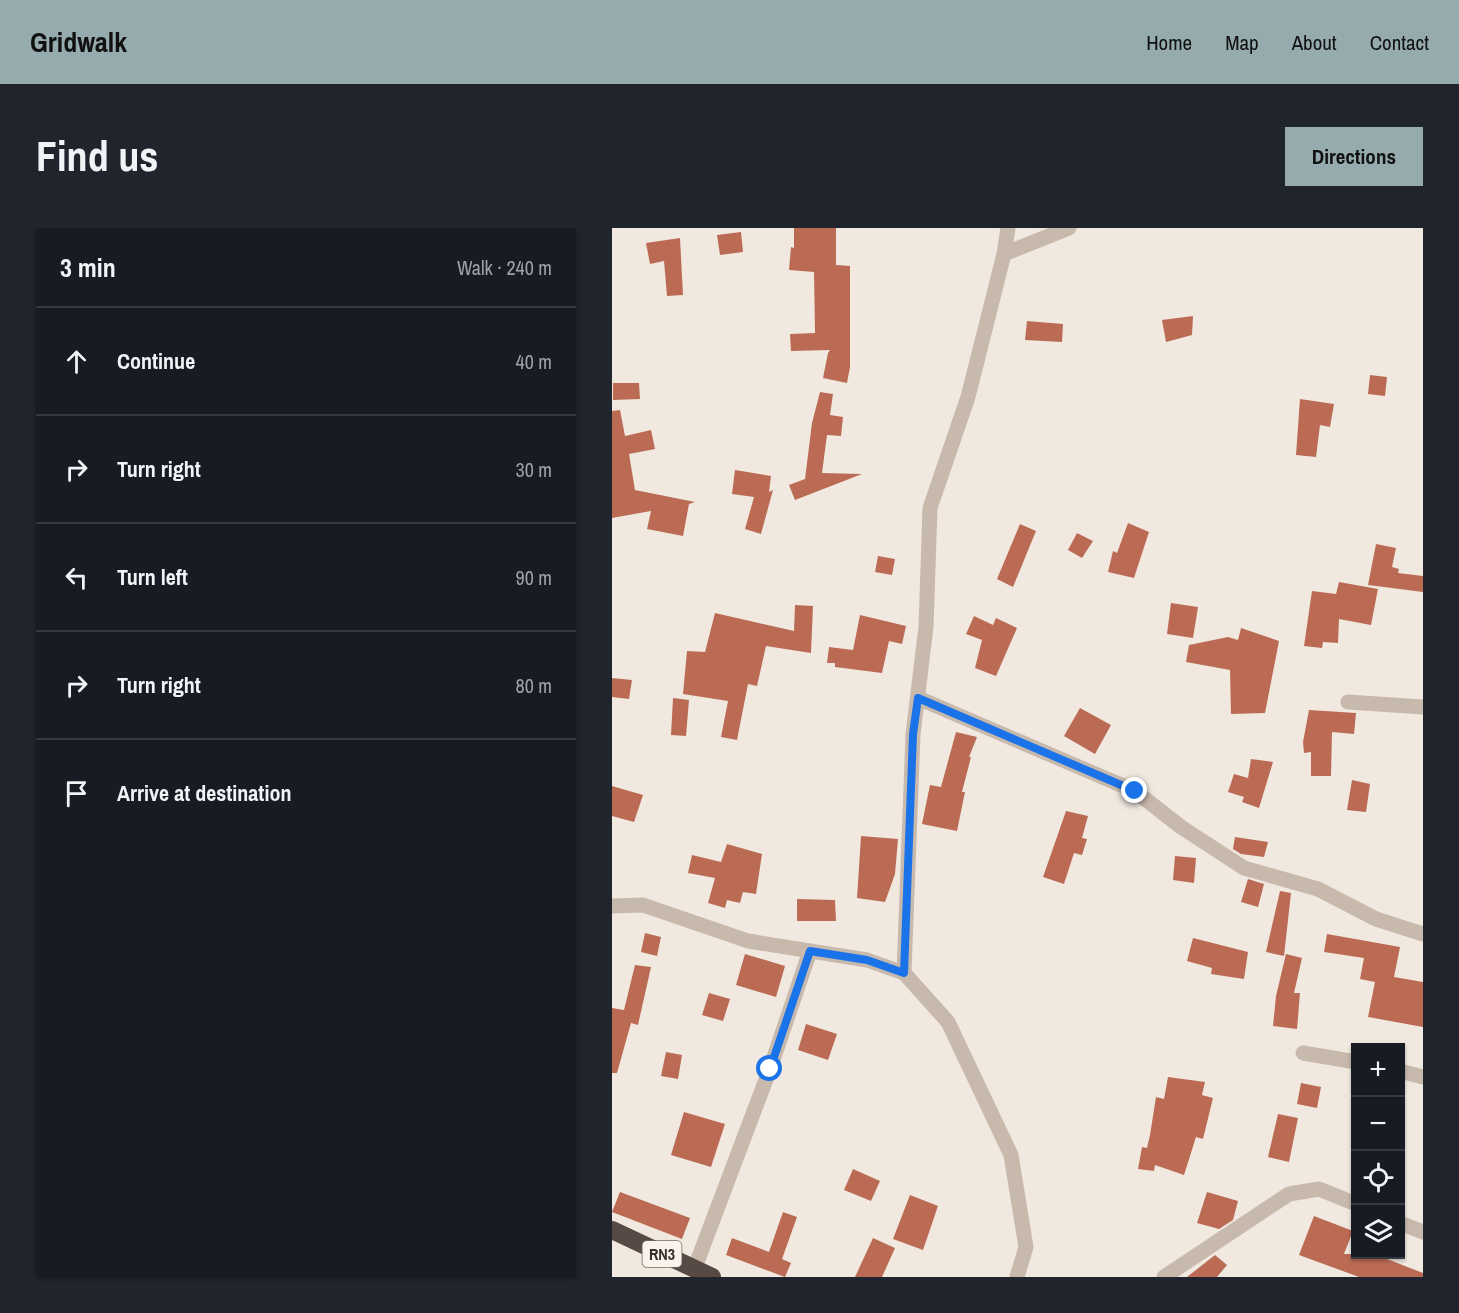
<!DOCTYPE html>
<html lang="en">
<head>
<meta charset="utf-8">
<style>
  body { margin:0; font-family:"Archivo Narrow",sans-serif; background:#20242c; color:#f1f3f6 }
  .controls { position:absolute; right:18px; bottom:18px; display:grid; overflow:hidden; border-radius:0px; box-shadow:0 2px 4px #0004 }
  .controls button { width:54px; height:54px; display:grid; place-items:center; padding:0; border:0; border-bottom:2px solid #363941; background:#171b24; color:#f1f3f6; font:30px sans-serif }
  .stop { position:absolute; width:18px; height:18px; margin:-14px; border:4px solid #1a73e8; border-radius:50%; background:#fff }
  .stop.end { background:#1a73e8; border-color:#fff; box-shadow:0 2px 6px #0008 }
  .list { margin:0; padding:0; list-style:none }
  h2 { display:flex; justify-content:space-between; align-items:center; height:78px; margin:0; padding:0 24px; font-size:26px }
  h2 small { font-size:20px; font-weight:400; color:#9ea1a6 }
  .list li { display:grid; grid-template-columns:39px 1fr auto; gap:18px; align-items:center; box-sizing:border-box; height:108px; padding:0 24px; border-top:2px solid #363941 }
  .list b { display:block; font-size:22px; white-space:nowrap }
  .list em { font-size:20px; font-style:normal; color:#9ea1a6 }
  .icon { flex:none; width:33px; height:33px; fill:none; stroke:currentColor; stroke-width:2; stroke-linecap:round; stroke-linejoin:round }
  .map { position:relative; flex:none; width:811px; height:1049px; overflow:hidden; border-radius:0px }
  header { display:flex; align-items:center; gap:36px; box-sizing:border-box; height:84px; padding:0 30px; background:#95abae; color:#111 }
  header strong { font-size:28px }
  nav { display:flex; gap:33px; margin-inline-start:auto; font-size:21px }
  .intro { display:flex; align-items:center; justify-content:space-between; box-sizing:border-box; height:144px; padding:0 36px }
  h1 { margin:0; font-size:42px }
  .button { padding:15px 27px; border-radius:0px; background:#95abae; color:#111; font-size:21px; font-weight:700 }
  main { display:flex; gap:36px; padding:0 36px }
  aside { flex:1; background:#171b24; border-radius:0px; box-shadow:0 2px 4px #0004 }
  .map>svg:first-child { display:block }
  .building { fill:#bb6b54 }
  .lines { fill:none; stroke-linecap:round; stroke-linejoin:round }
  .street { stroke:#c8b9ad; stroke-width:15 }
  .highway { stroke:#574943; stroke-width:18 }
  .route { stroke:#1a73e8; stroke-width:8 }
  .labels { text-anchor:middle; stroke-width:4.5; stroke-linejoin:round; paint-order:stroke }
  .shield { fill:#f9f3ec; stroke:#716965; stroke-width:1.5 }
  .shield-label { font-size:16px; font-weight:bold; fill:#372e2b }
</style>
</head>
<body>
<header>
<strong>Gridwalk</strong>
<nav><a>Home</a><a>Map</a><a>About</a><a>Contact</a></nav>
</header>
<div class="intro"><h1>Find us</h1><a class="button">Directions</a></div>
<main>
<aside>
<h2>3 min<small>Walk · 240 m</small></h2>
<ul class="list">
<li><svg class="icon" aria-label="ahead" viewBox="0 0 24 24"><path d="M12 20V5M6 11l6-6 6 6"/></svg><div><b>Continue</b></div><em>40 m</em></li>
<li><svg class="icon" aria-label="right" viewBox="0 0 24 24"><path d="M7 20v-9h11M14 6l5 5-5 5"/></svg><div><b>Turn right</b></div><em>30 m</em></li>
<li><svg class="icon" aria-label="left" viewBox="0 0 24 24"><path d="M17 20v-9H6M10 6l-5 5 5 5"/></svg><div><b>Turn left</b></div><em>90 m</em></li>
<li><svg class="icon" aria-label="right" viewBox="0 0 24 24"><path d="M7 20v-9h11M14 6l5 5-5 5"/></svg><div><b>Turn right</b></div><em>80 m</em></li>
<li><svg class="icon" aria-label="arrive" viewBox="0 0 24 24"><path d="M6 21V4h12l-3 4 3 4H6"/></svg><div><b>Arrive at destination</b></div></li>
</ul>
</aside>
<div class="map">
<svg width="811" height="1049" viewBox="0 0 811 1049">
  <rect width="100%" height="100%" fill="#f1e9e0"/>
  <!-- building -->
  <path class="building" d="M 182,0 L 224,0 L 224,37 L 238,38 L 238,139 L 235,155 L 211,150 L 216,125 L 218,122 L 179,123 L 178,106 L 203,105 L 202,44 L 177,42 L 179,19 L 182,20 Z
    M 129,4 L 131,24 L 108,27 L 105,7 Z
    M 68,10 L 71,67 L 55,68 L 52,33 L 38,36 L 34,15 Z
    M 581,88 L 580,107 L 554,114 L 550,92 Z
    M 415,93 L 451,96 L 450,114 L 413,112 Z
    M 758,147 L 775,149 L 773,168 L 756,166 Z
    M 1,155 L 27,155 L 28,171 L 1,172 Z
    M 208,164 L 221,166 L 218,187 L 231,189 L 229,208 L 215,207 L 210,245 L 250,246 L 183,272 L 177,257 L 193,251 L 200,195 Z
    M 688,171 L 722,176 L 718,199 L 708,197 L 704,229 L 684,227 Z
    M 8,182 L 13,208 L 39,202 L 43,221 L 17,226 L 23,262 L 83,274 L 77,276 L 71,308 L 35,301 L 39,283 L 0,290 L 0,183 Z
    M 123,242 L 159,248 L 157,264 L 161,262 L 149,306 L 133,301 L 142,269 L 120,266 Z
    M 516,295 L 537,304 L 522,350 L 496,344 L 501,323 L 505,325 Z
    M 408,296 L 424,303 L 401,359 L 385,351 Z
    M 465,305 L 481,313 L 470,330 L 456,322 Z
    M 764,316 L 784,320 L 780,339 L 787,341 L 786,345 L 811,348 L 811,364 L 756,357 Z
    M 266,328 L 283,331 L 280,347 L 263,344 Z
    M 727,354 L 766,361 L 759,397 L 727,391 L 726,415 L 711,414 L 710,420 L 692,418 L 700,363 L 724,366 Z
    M 559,375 L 586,379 L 581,410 L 555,406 Z
    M 183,377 L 201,378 L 199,425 L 154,418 L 145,458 L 136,456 L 125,512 L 109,509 L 116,473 L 71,466 L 75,423 L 93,424 L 103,385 L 182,403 Z
    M 248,387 L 294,398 L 290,416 L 277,413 L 270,445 L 223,439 L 223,435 L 215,435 L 217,419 L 241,422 Z
    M 362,388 L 381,397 L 384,390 L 405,400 L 384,448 L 363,440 L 370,412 L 354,406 Z
    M 629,400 L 667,413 L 653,485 L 619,486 L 618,442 L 574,434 L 577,417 L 616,409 L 626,412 Z
    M 0,450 L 20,452 L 17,471 L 0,469 Z
    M 61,470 L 77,472 L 74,508 L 59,507 Z
    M 468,480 L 499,497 L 483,526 L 452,508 Z
    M 697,482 L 744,485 L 742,506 L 720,504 L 719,548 L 699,548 L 699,524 L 692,525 L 691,514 Z
    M 344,504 L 365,509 L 357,529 L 359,529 L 350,564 L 353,564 L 345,603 L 310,596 L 318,557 L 329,559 Z
    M 639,531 L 661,534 L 647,580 L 630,574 L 632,569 L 616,564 L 622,546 L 636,550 Z
    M 740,552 L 758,556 L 754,584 L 735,582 Z
    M 0,558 L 31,567 L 22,594 L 0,588 Z
    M 454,583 L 476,588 L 470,610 L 475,611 L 470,627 L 462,625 L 452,656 L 431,649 Z
    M 249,608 L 286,611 L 283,646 L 273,674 L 245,670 Z
    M 623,609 L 656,614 L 652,629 L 629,626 L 621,621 Z
    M 115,616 L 150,626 L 144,666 L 131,664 L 128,675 L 115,672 L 113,680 L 96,675 L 103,650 L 76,645 L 80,627 L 109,634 Z
    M 563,628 L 584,630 L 582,655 L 561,652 Z
    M 636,651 L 652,656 L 646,679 L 629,674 Z
    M 668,663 L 679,665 L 672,728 L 654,724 Z
    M 185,671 L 223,672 L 224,693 L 185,693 Z
    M 33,705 L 49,709 L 45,728 L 29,724 Z
    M 715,706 L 788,719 L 782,749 L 811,754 L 811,799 L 756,789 L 763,754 L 748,751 L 752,730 L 712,724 Z
    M 581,710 L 636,724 L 632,751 L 599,746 L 600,740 L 575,733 Z
    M 133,726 L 173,738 L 164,769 L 124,757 Z
    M 674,726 L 690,730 L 682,765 L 688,765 L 685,801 L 661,798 L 664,768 Z
    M 23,737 L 39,739 L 26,797 L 19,795 L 5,845 L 0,845 L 0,780 L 12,782 Z
    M 97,765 L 118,771 L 111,793 L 90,787 Z
    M 194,796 L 225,806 L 216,832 L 186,822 Z
    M 54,824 L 70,827 L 66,851 L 49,848 Z
    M 556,849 L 593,854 L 590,867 L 601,870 L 591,911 L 584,909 L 572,947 L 543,937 L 542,943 L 526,941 L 530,919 L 535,920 L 538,907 L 544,869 L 552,871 Z
    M 689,855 L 709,859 L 705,880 L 685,876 Z
    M 72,884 L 113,896 L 99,939 L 59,927 Z
    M 666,886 L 686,890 L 677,934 L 656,929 Z
    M 241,941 L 268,953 L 259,973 L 232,962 Z
    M 8,964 L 78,990 L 70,1011 L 0,984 Z
    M 595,964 L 626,973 L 621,992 L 607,1001 L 585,995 Z
    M 298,967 L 326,978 L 311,1022 L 281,1011 Z
    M 171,984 L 185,989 L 170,1031 L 179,1035 L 173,1049 L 114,1027 L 120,1010 L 157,1024 Z
    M 702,988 L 741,1003 L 732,1026 L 762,1026 L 811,1045 L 811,1049 L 747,1049 L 687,1027 Z
    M 261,1010 L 283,1020 L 270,1049 L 243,1049 Z
    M 603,1027 L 615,1037 L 605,1049 L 575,1049 Z"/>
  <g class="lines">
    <!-- street -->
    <path class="street" d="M 392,26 L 457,0
      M 306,470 L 523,563 L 569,599 L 632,640 L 706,661 L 764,691 L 811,706
      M 736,474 L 811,479
      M 0,678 L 31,677 L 136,713 L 255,732 L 292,745 L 336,794 L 399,927 L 414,1019 L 405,1049
      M 292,745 L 301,506 L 314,399 L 318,280 L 356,169 L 392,26 L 396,0
      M 691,825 L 744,834
      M 788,843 L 811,849
      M 788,995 L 811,1004
      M 82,1042 L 158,841 L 198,723
      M 552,1049 L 677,966 L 707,961 L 744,976"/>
    <!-- highway -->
    <path class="highway" d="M 0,1002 L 100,1049"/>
  </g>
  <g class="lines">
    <!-- route -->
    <path class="route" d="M 158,841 L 198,723 L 255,732 L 292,745 L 301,506 L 306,470 L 523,563"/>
  </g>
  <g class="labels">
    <!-- shield labels -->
    <rect class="shield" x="30.5" y="1013" width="39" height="26" rx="4.5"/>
    <g class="shield-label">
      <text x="50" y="1032">RN3</text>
    </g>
  </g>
</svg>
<div class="controls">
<button>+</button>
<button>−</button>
<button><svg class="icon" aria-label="locate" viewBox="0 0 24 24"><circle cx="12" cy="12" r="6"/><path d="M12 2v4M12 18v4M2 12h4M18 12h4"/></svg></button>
<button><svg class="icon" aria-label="layers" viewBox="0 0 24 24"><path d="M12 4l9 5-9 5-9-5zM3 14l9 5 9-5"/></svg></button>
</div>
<div class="stop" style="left:158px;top:841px"></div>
<div class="stop end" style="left:523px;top:563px"></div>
</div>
</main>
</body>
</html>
